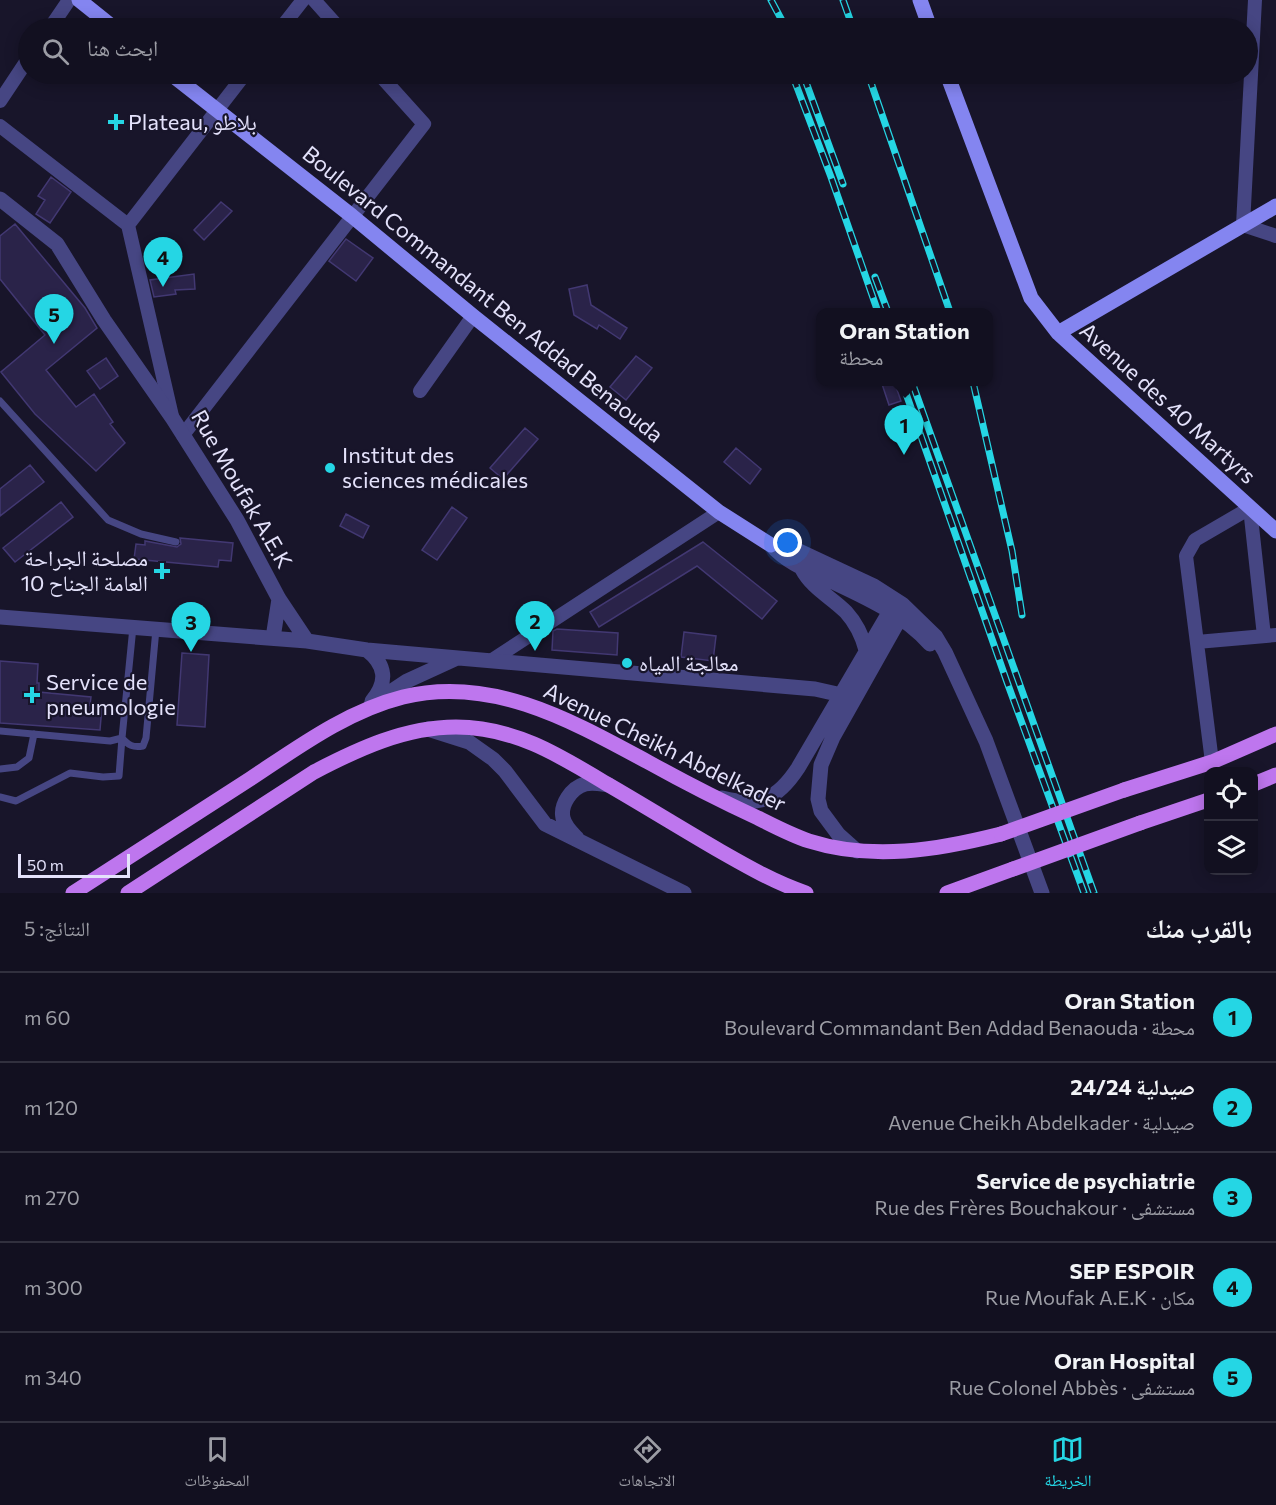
<!DOCTYPE html>
<html lang="ar">
<head>
<meta charset="utf-8">
<style>
  body { margin:0; font-family:Commissioner,"Noto Naskh Arabic",sans-serif; background:#1f1e2d; color:#f1f3f6; direction:rtl }
  .controls { position:absolute; right:18px; bottom:18px; display:grid; overflow:hidden; border-radius:12px; box-shadow:0 3px 15px #0003 }
  .controls button { width:54px; height:54px; display:grid; place-items:center; padding:0; border:0; border-bottom:2px solid #31303e; background:#121020; color:#f1f3f6; font:30px sans-serif }
  .scale { position:absolute; left:18px; bottom:15px; width:112px; box-sizing:border-box; padding-left:6px; border:3px solid #e4e2fb; border-top:0; font-size:16px; line-height:21px; white-space:nowrap; color:#e4e2fb; -webkit-text-stroke:4px #18152a; paint-order:stroke }
  .you { position:absolute; left:788px; top:543px; width:21px; height:21px; margin:-15px; border:4px solid #fff; border-radius:50%; background:#1a73e8; box-shadow:0 0 0 9px #1a73e833 }
  .badge { display:grid; place-items:center; width:39px; height:39px; border-radius:50%; background:#25d6e4; color:#111; font-size:20px; font-weight:700 }
  .pin { position:absolute; translate:-50% -50px; filter:drop-shadow(0 2px 3px #0008) }
  .pin::after { content:''; position:absolute; top:32px; width:21px; height:18px; background:inherit; clip-path:polygon(0 0,100% 0,50% 100%) }
  .popup { position:absolute; left:816px; top:308px; width:177px; height:78px; box-sizing:border-box; display:grid; place-content:center; border-radius:12px; background:#121020; filter:drop-shadow(0 2px 4px #0005); font-size:20px; white-space:nowrap; color:#9c9da5 }
  .popup b { font-size:22px; color:#f1f3f6 }
  .popup::after { content:''; position:absolute; left:50%; top:100%; margin-left:-12px; border:12px solid transparent; border-top-color:#121020 }
  .list { margin:0; padding:0; list-style:none }
  h2 { display:flex; justify-content:space-between; align-items:center; height:78px; margin:0; padding:0 24px; font-size:26px }
  h2 small { font-size:20px; font-weight:400; color:#9c9da5 }
  .list li { display:grid; grid-template-columns:39px 1fr auto; gap:18px; align-items:center; box-sizing:border-box; height:90px; padding:0 24px; border-top:2px solid #31303e }
  .list b { display:block; font-size:22px; white-space:nowrap }
  .list p { margin:0; font-size:20px; white-space:nowrap; color:#9c9da5 }
  .list em { font-size:20px; font-style:normal; color:#9c9da5 }
  .icon { flex:none; width:33px; height:33px; fill:none; stroke:currentColor; stroke-width:2; stroke-linecap:round; stroke-linejoin:round }
  .map { position:relative; flex:none; width:1276px; height:893px; overflow:hidden; direction:ltr }
  .search { position:absolute; background:#121020; box-shadow:0 3px 15px #0003; left:18px; right:18px; top:18px; height:66px; display:flex; align-items:center; gap:15px; box-sizing:border-box; padding:0 21px; border-radius:33px; color:#9c9da5; font-size:22px }
  .sheet { height:528px; background:#121020 }
  nav { display:flex; justify-content:space-around; align-items:center; box-sizing:border-box; height:84px; border-top:2px solid #31303e; background:#121020; font-size:16px; color:#9c9da5 }
  nav a { display:grid; justify-items:center; gap:3px }
  nav .on { color:#25d6e4 }
  .map>svg:first-child { display:block }
  .building { fill:#2a2349; stroke:#423872; stroke-width:1.5 }
  .lines { fill:none; stroke-linecap:round; stroke-linejoin:round }
  .service { stroke:#464683; stroke-width:7 }
  .minor { stroke:#464683; stroke-width:14 }
  .tertiary { stroke:#464683; stroke-width:15 }
  .secondary { stroke:#8485f0; stroke-width:15 }
  .primary { stroke:#be76ee; stroke-width:15 }
  .rail-casing { stroke:#25d6e4; stroke-width:7 }
  .rail { stroke:#18152a; stroke-width:4.5; stroke-dasharray:14; stroke-linecap:butt }
  .primary-bridge { stroke:#be76ee; stroke-width:15 }
  .poi-dot { fill:#25d6e4; stroke:#18152a; stroke-width:2 }
  .labels { text-anchor:middle; stroke-width:4.5; stroke-linejoin:round; paint-order:stroke }
  .poi-label { font-size:22px; fill:#e4e2fb; stroke:#18152a; text-anchor:start }
  .street-label { font-size:22px; fill:#e4e2fb; stroke:#18152a }
</style>
</head>
<body>
<div class="map">
<svg width="1276" height="893" viewBox="0 0 1276 893">
  <rect width="100%" height="100%" fill="#18152a"/>
  <!-- building -->
  <path class="building" d="M 51,177 L 71,192 L 50,223 L 36,214 L 45,200 L 38,196 Z
    M 221,202 L 232,211 L 204,240 L 194,230 Z
    M 15,224 L 85,308 L 97,328 L 46,370 L 76,407 L 94,394 L 113,422 L 110,424 L 125,443 L 96,471 L 35,414 L 1,372 L 45,335 L 0,279 L 0,236 Z
    M 346,239 L 373,258 L 356,281 L 329,261 Z
    M 194,274 L 195,289 L 175,290 L 176,294 L 154,297 L 150,280 Z
    M 587,285 L 591,305 L 627,328 L 620,339 L 599,325 L 597,329 L 574,315 L 569,289 Z
    M 636,356 L 652,368 L 626,400 L 610,387 Z
    M 106,358 L 118,376 L 100,389 L 87,371 Z
    M 881,381 L 894,381 L 901,401 L 889,405 Z
    M 525,428 L 538,439 L 503,479 L 490,468 Z
    M 736,448 L 761,469 L 750,484 L 724,462 Z
    M 30,465 L 44,482 L 0,516 L 0,489 Z
    M 61,502 L 73,517 L 15,562 L 3,548 Z
    M 452,507 L 467,518 L 437,560 L 422,550 Z
    M 346,514 L 369,526 L 363,538 L 340,526 Z
    M 180,538 L 233,543 L 231,561 L 219,560 L 218,567 L 134,559 L 136,544 L 145,545 L 145,541 L 177,547 L 181,544 Z
    M 703,542 L 777,601 L 762,619 L 697,566 L 599,627 L 590,612 Z
    M 557,629 L 618,633 L 617,655 L 552,650 L 553,631 Z
    M 684,632 L 716,636 L 713,661 L 681,657 Z
    M 182,653 L 209,655 L 205,727 L 177,725 Z
    M 0,661 L 38,664 L 37,683 L 39,683 L 39,692 L 91,697 L 90,705 L 102,706 L 100,730 L 0,723 Z"/>
  <g class="lines">
    <!-- service -->
    <path class="service" d="M 0,401 L 108,520 L 141,534 L 176,542
      M 133,627 L 122,738 C 128,745 133,748 143,746 L 146,738 L 156,629
      M 0,731 L 110,741 L 122,738 L 119,776 L 103,777 L 70,773 L 16,801 L 0,797
      M 0,769 L 17,767 L 29,758 L 34,734"/>
    <!-- minor -->
    <path class="minor" d="M 314,0 L 339,28
      M 1255,0 L 1243,225 L 1276,236
      M 50,28 L 69,0
      M 281,28 L 303,0
      M 0,101 L 28,59
      M 0,126 L 128,225
      M 128,225 L 172,416
      M 128,225 L 245,74
      M 420,391 L 473,316
      M 183,435 L 424,124 L 379,74
      M 1197,642 L 1276,635
      M 492,660 L 719,512
      M 1212,762 L 1186,556 L 1195,540 L 1250,508 L 1264,636"/>
    <!-- tertiary -->
    <path class="tertiary" d="M 0,199 L 57,244 L 104,320 L 173,419 L 237,520 L 279,599 L 307,641
      M 771,545 L 797,550 L 874,586 L 902,604 L 936,637 L 945,652 L 986,741 L 1042,893
      M 771,545 C 787,563 809,571 831,581 C 867,598 903,614 930,644
      M 802,569 C 812,588 831,597 846,612 C 856,623 862,635 866,650
      M 0,617 L 307,641 L 367,650 L 815,689 L 855,698
      M 273,638 L 279,599
      M 367,650 C 386,665 388,682 372,701
      M 371,705 L 407,681 L 455,659
      M 428,729 L 469,742 L 493,759 L 505,771 L 545,824 L 684,893
      M 722,798 C 759,807 777,800 798,768 L 890,611 L 902,604 L 900,618 L 833,737 L 821,765 L 818,799 L 821,811 L 838,834 L 857,851
      M 577,838 C 571,832 565,827 563,818 C 560,805 571,788 585,784 C 593,782 601,784 609,785"/>
    <!-- secondary -->
    <path class="secondary" d="M 79,0 L 114,28
      M 920,0 L 930,28
      M 171,74 L 352,216 L 473,316 L 719,512 L 771,545
      M 947,74 L 1031,298 L 1058,333 L 1276,531
      M 1058,333 L 1276,206"/>
    <!-- primary -->
    <path class="primary" d="M 1254,784 L 1276,775
      M 1124,790 L 1212,762 L 1276,734
      M 1140,823 L 1208,800
      M 73,893 C 132,855 191,817 250,779 C 297,748 347,711 403,697 C 492,675 572,721 648,762 C 684,782 721,801 758,818 C 774,826 791,835 809,841 C 872,861 938,850 1001,834
      M 128,893 L 314,772 C 358,749 405,727 456,727 C 514,727 559,755 607,784 C 645,806 682,829 720,851 C 748,867 776,883 806,893
      M 947,893 L 1013,869"/>
    <defs>
      <path id="rail" d="M 771,0 L 786,28
        M 843,0 L 853,28
        M 792,74 L 831,177 L 878,312
        M 803,74 L 843,184
        M 868,74 L 950,312
        M 875,277 L 888,312
        M 902,382 L 1007,682 L 1084,893
        M 912,382 L 1094,893
        M 973,382 L 1012,551 L 1022,615"/>
    </defs>
    <!-- rail casing -->
    <use href="#rail" class="rail-casing"/>
    <!-- rail -->
    <use href="#rail" class="rail"/>
    <!-- primary-bridge -->
    <path class="primary-bridge" d="M 1001,834 L 1124,790
      M 1013,869 L 1140,823"/>
  </g>
  <!-- markers -->
  <g class="poi-dot">
    <path d="M113 113h6v6h6v6h-6v6h-6v-6h-6v-6h6z"/>
    <circle cx="330" cy="468" r="6"/>
    <path d="M159 562h6v6h6v6h-6v6h-6v-6h-6v-6h6z"/>
    <circle cx="627" cy="663" r="6"/>
    <path d="M29 686h6v6h6v6h-6v6h-6v-6h-6v-6h6z"/>
  </g>
  <g class="labels">
    <!-- poi labels -->
    <g class="poi-label">
      <text x="128" y="130">Plateau, بلاطو</text>
      <text x="342" y="463">Institut des<tspan x="342" dy="25">sciences médicales</tspan></text>
      <text x="148" y="566" text-anchor="end">مصلحة الجراحة<tspan x="148" dy="25">العامة الجناح 10</tspan></text>
      <text x="639" y="671">معالجة المياه</text>
      <text x="46" y="690">Service de<tspan x="46" dy="25">pneumologie</tspan></text>
    </g>
    <!-- street labels -->
    <g class="street-label">
      <text transform="translate(483 294) rotate(39)" y="8">Boulevard Commandant Ben Addad Benaouda</text>
      <text transform="translate(1168 403) rotate(42)" y="8">Avenue des 40 Martyrs</text>
      <text transform="translate(242 489) rotate(60)" y="8">Rue Moufak A.E.K</text>
      <text transform="translate(665 747) rotate(26)" y="8">Avenue Cheikh Abdelkader</text>
    </g>
  </g>
</svg>
<div class="controls">
<button><svg class="icon" aria-label="locate" viewBox="0 0 24 24"><circle cx="12" cy="12" r="6"/><path d="M12 2v4M12 18v4M2 12h4M18 12h4"/></svg></button>
<button><svg class="icon" aria-label="layers" viewBox="0 0 24 24"><path d="M12 4l9 5-9 5-9-5zM3 14l9 5 9-5"/></svg></button>
</div>
<div class="scale">50 m</div>
<div class="you"></div>
<div class="pin badge" style="left:904px;top:455px">1</div>
<div class="popup"><b>Oran Station</b>محطة</div>
<div class="pin badge" style="left:535px;top:651px">2</div>
<div class="pin badge" style="left:191px;top:652px">3</div>
<div class="pin badge" style="left:163px;top:287px">4</div>
<div class="pin badge" style="left:54px;top:344px">5</div>
<div class="search"><svg class="icon" aria-label="search" viewBox="0 0 24 24"><circle cx="10" cy="10" r="6"/><path d="M15 15l6 6"/></svg>ابحث هنا</div>
</div>
<section class="sheet">
<h2>بالقرب منك<small>النتائج: 5</small></h2>
<ul class="list">
<li><span class="badge">1</span><div><b>Oran Station</b><p>محطة · Boulevard Commandant Ben Addad Benaouda</p></div><em>60 m</em></li>
<li><span class="badge">2</span><div><b>صيدلية 24/24</b><p>صيدلية · Avenue Cheikh Abdelkader</p></div><em>120 m</em></li>
<li><span class="badge">3</span><div><b>Service de psychiatrie</b><p>مستشفى · Rue des Frères Bouchakour</p></div><em>270 m</em></li>
<li><span class="badge">4</span><div><b>SEP ESPOIR</b><p>مكان · Rue Moufak A.E.K</p></div><em>300 m</em></li>
<li><span class="badge">5</span><div><b>Oran Hospital</b><p>مستشفى · Rue Colonel Abbès</p></div><em>340 m</em></li>
</ul>
</section>
<nav>
<a class="on"><svg class="icon" aria-label="map" viewBox="0 0 24 24"><path d="M3 6l6-2 6 2 6-2v14l-6 2-6-2-6 2zM9 4v14M15 6v14"/></svg>الخريطة</a>
<a><svg class="icon" aria-label="directions" viewBox="0 0 24 24"><path d="M12 3l9 9-9 9-9-9zM9 14v-3h6M13 9l2 2-2 2"/></svg>الاتجاهات</a>
<a><svg class="icon" aria-label="saved" viewBox="0 0 24 24"><path d="M7 4h10v16l-5-4-5 4z"/></svg>المحفوظات</a>
</nav>
</body>
</html>
